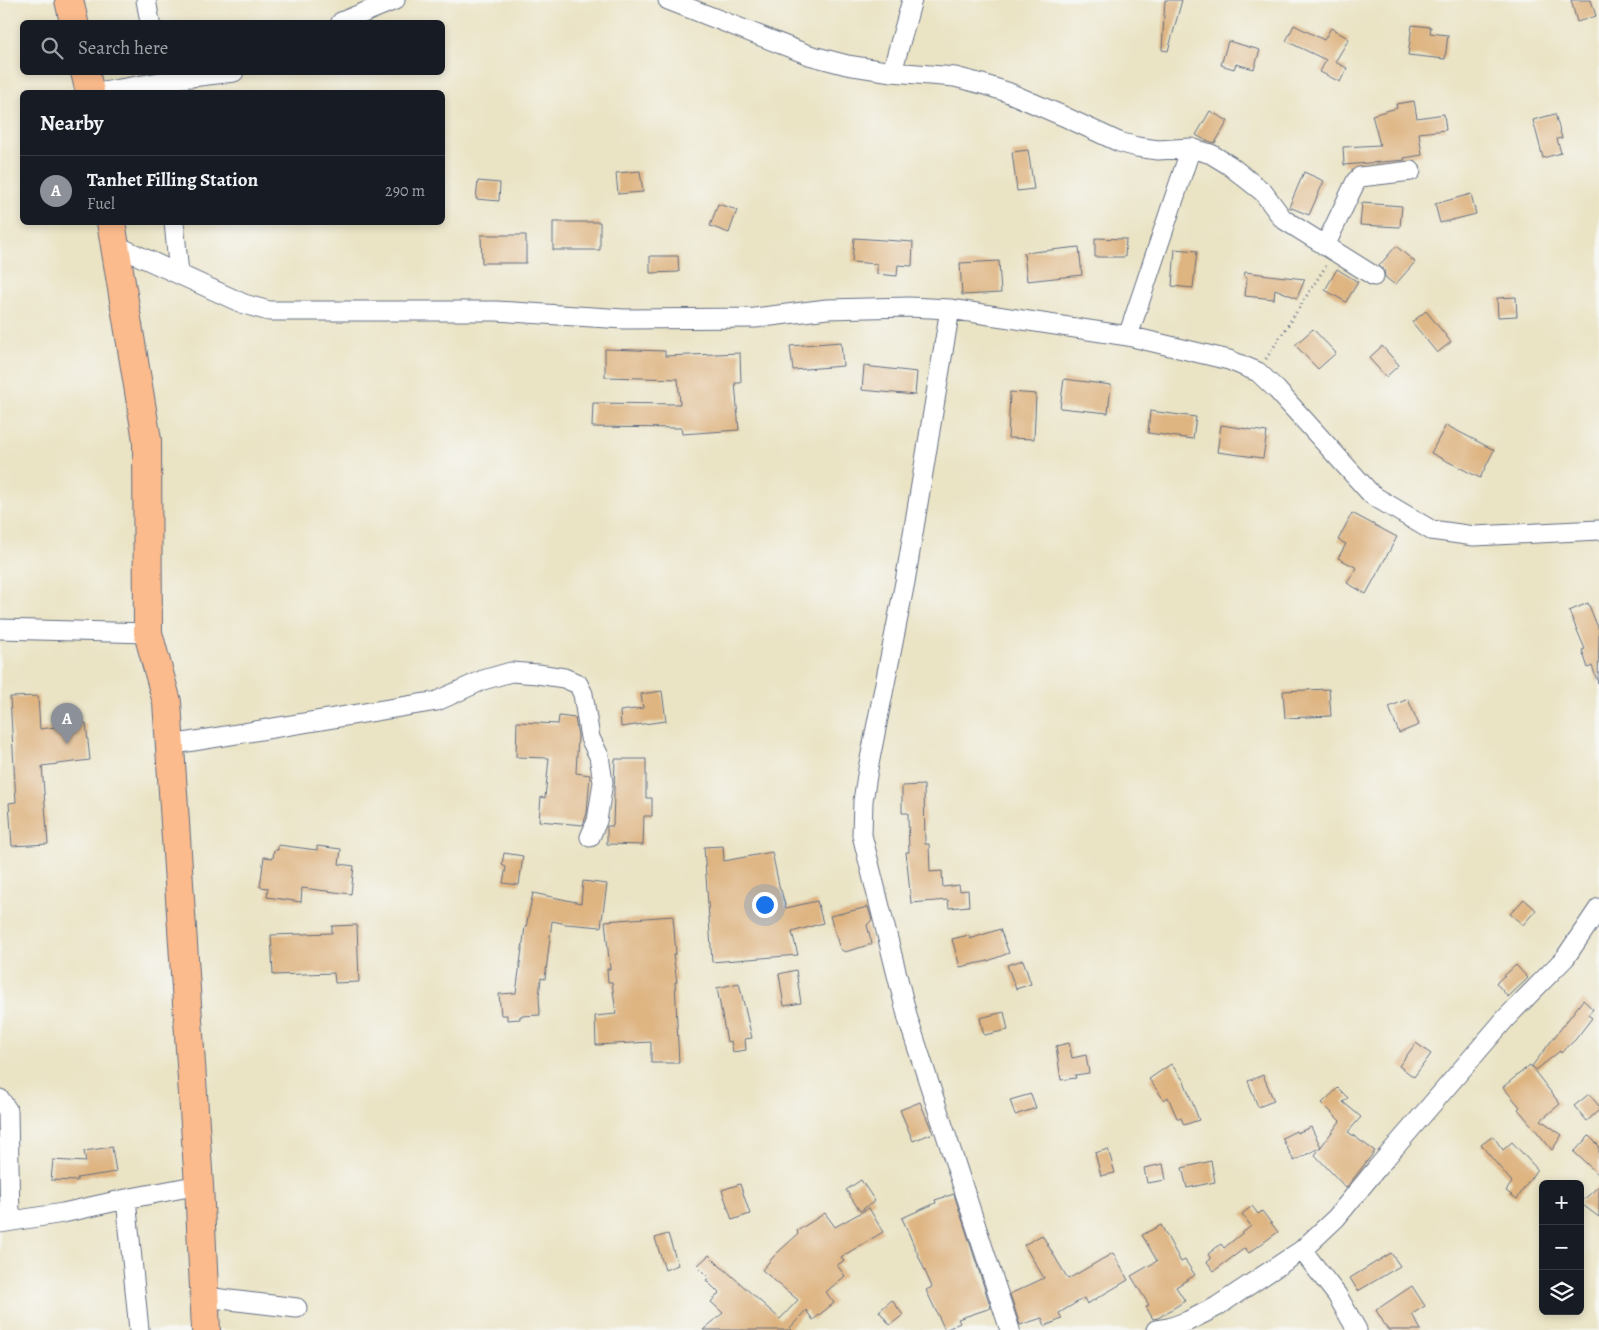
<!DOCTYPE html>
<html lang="en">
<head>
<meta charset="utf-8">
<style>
  body { margin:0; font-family:Alegreya,serif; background:#242831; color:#f1f3f6 }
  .controls { position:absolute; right:15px; bottom:15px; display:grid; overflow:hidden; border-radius:8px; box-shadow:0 2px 8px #0003 }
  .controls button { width:45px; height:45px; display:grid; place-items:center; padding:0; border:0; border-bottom:1px solid #363941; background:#171b24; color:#f1f3f6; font:25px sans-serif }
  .you { position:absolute; left:764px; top:904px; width:18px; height:18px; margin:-12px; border:4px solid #fff; border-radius:50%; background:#1a73e8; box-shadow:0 0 0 8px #1a73e833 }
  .badge { display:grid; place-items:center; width:32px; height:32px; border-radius:50%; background:#8c9099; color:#fff; font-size:16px; font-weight:700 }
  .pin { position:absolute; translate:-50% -41px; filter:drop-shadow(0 1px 2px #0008) }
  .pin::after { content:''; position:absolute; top:26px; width:18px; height:15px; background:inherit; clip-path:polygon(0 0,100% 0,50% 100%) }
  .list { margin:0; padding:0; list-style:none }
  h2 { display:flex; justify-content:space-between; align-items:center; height:65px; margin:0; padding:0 20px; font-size:21px }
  h2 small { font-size:16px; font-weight:400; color:#9ea1a6 }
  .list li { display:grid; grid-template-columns:32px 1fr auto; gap:15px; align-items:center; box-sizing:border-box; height:70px; padding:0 20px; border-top:1px solid #363941 }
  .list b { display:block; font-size:19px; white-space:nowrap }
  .list p { margin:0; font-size:16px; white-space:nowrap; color:#9ea1a6 }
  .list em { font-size:16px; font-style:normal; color:#9ea1a6 }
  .icon { flex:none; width:28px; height:28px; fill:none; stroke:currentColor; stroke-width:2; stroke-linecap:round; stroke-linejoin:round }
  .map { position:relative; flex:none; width:1599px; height:1330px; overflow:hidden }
  .search { position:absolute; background:#171b24; box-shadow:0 2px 8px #0003; left:20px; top:20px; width:425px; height:55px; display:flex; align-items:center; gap:12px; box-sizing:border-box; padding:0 18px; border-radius:8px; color:#9ea1a6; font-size:19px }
  .panel { position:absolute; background:#171b24; box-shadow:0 2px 8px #0003; left:20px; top:90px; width:425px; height:135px; border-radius:8px }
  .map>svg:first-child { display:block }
  .building { fill:#deb481 }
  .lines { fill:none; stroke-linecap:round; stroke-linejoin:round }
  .street-casing { stroke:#636e82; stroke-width:21 }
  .highway-casing { stroke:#636e82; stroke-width:30 }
  .path { stroke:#636e82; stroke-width:3; stroke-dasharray:1 4; stroke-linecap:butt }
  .street { stroke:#fff; stroke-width:19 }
  .highway { stroke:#fbbb8c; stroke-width:28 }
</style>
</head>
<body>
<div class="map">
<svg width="1599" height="1330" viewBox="0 0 1599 1330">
  <rect width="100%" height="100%" fill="#f6f6f2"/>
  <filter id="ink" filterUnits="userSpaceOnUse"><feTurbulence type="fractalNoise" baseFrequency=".02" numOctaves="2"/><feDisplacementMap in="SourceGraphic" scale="10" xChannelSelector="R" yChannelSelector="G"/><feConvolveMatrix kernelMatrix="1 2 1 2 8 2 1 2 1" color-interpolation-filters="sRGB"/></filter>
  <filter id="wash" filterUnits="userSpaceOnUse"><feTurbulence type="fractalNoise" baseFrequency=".0096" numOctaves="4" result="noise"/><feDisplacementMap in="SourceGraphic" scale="20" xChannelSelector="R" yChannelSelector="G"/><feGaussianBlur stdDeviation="1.12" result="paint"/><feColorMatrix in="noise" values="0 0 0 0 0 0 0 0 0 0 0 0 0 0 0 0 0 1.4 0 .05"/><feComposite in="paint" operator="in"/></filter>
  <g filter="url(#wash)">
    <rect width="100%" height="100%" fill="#eae3c4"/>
    <g id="blocks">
      <!-- building -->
      <path class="building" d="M 1165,0 L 1182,0 L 1168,51 L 1162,50 Z
        M 1571,0 L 1591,0 L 1596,16 L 1577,22 Z
        M 1294,25 L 1324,40 L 1331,28 L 1349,39 L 1335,62 L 1347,68 L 1340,82 L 1320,72 L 1326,60 L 1286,41 Z
        M 1412,25 L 1431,27 L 1430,33 L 1448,35 L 1445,59 L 1408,55 Z
        M 1228,41 L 1260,50 L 1254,69 L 1236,64 L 1234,69 L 1221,65 Z
        M 1414,101 L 1417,118 L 1444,114 L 1446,130 L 1419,133 L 1422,155 L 1404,158 L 1405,160 L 1344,165 L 1343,147 L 1380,145 L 1372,115 L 1397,108 L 1396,104 Z
        M 1210,111 L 1228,121 L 1215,143 L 1205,140 L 1196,135 Z
        M 1555,114 L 1562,138 L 1557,139 L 1561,153 L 1543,158 L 1533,120 Z
        M 1028,150 L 1034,189 L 1017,191 L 1012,152 Z
        M 640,171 L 643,192 L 618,194 L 616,173 Z
        M 1304,172 L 1324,181 L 1309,215 L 1289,207 Z
        M 478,181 L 500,183 L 499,201 L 476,199 Z
        M 1471,194 L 1476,214 L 1440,223 L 1435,204 Z
        M 1362,203 L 1402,206 L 1400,227 L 1360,225 Z
        M 718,204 L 737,210 L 729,233 L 710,226 Z
        M 553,222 L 600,222 L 600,250 L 553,250 Z
        M 481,235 L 526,235 L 526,263 L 482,263 Z
        M 854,238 L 913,242 L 912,266 L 898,265 L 897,276 L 877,274 L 877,264 L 852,262 Z
        M 1095,238 L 1126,239 L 1125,257 L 1095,257 Z
        M 1396,246 L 1415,262 L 1395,285 L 1385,277 L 1384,270 L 1379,266 Z
        M 1079,247 L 1082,275 L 1027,281 L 1024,253 Z
        M 1175,249 L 1197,251 L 1193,288 L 1172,286 Z
        M 650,256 L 678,256 L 679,272 L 650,273 Z
        M 999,261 L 1001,293 L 962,295 L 960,263 Z
        M 1337,269 L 1358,282 L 1346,302 L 1325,290 Z
        M 1245,272 L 1277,276 L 1305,279 L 1297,298 L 1275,289 L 1274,299 L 1245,296 L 1247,278 L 1244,276 Z
        M 1516,297 L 1517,316 L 1498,317 L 1497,298 Z
        M 1426,311 L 1451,342 L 1437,353 L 1412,322 Z
        M 1313,329 L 1336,353 L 1318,369 L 1295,345 Z
        M 841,342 L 843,366 L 793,370 L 790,346 Z
        M 1382,346 L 1399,365 L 1386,377 L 1369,358 Z
        M 605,349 L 665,351 L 665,356 L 740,353 L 741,383 L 735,383 L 739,430 L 682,434 L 681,428 L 592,427 L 593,403 L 680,404 L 678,379 L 605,377 Z
        M 864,366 L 917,372 L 915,395 L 862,390 Z
        M 1064,379 L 1111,385 L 1108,413 L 1060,408 Z
        M 1010,392 L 1036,394 L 1034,439 L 1008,438 Z
        M 1150,411 L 1196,417 L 1193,439 L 1148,433 Z
        M 1221,425 L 1267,432 L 1263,458 L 1217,452 Z
        M 1446,425 L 1494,450 L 1480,478 L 1431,453 Z
        M 1352,513 L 1397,537 L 1366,594 L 1347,583 L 1357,568 L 1338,558 L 1346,544 L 1338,540 Z
        M 1588,603 L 1599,630 L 1598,683 L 1592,666 L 1588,668 L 1582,650 L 1585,649 L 1569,611 Z
        M 1329,689 L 1331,716 L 1285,718 L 1283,691 Z
        M 662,691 L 666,721 L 621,727 L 620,711 L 643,708 L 641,694 Z
        M 38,696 L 40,729 L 86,723 L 90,760 L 42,766 L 48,844 L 12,846 L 9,803 L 16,802 L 10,697 Z
        M 1408,699 L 1419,725 L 1399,733 L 1389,707 Z
        M 559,716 L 575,718 L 578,736 L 576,773 L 590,775 L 587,813 L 583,825 L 539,821 L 541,797 L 545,798 L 549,758 L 516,757 L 517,722 L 558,724 Z
        M 615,759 L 646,759 L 646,798 L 652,798 L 652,816 L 644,816 L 643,845 L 607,844 L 607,826 L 613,826 Z
        M 924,785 L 925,844 L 929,844 L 930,872 L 942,871 L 943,887 L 959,885 L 960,891 L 968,890 L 969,906 L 949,908 L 948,900 L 911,903 L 906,852 L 909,852 L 908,813 L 902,813 L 902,786 Z
        M 278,845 L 317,850 L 317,846 L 341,849 L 339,864 L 354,866 L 351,894 L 302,888 L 301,902 L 267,897 L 268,888 L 260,887 L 264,857 L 273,858 L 274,850 L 278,850 Z
        M 723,846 L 724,861 L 772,852 L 780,890 L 781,890 L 786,908 L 817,901 L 823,923 L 792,932 L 798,955 L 712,962 L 704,847 Z
        M 504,853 L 523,856 L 519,885 L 503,883 L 506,867 L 502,865 Z
        M 583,881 L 607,884 L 601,927 L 566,924 L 552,921 L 545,979 L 541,978 L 539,996 L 540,1015 L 520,1016 L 520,1019 L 507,1020 L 507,1015 L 501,1015 L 499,994 L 516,993 L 525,927 L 526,927 L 533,893 L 581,903 Z
        M 1524,899 L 1536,910 L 1523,925 L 1510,914 Z
        M 868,907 L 872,920 L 867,925 L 872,944 L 845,952 L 840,949 L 830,916 Z
        M 673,916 L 676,954 L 673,954 L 677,982 L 675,982 L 679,1063 L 651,1063 L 651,1042 L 596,1045 L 595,1016 L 616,1014 L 612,982 L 608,982 L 607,969 L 610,969 L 605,921 Z
        M 357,925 L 359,982 L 335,983 L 334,973 L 273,975 L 271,935 L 332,933 L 332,926 Z
        M 1000,929 L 1009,953 L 988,961 L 960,967 L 952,939 L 969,935 L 970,939 Z
        M 1023,960 L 1031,984 L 1016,989 L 1007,965 Z
        M 1516,965 L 1528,978 L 1508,997 L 1496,983 Z
        M 796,970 L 801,1003 L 784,1006 L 779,974 Z
        M 739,983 L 752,1038 L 745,1039 L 746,1050 L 733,1052 L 731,1041 L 727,1042 L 717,988 Z
        M 1583,1000 L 1593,1009 L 1588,1015 L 1592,1018 L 1575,1040 L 1561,1053 L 1560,1051 L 1536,1070 L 1532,1066 Z
        M 1004,1012 L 1008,1030 L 984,1035 L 980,1018 Z
        M 1069,1043 L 1072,1058 L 1086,1055 L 1089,1073 L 1075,1075 L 1076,1078 L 1061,1080 L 1056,1046 Z
        M 1416,1043 L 1431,1054 L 1414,1077 L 1399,1066 Z
        M 1171,1064 L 1184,1081 L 1199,1120 L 1184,1125 L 1181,1118 L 1177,1118 L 1168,1097 L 1164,1100 L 1149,1079 Z
        M 1530,1065 L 1560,1104 L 1541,1120 L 1562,1135 L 1552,1150 L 1518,1109 L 1520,1107 L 1503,1087 Z
        M 1263,1075 L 1274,1101 L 1258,1107 L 1248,1081 Z
        M 1338,1088 L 1348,1098 L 1343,1102 L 1361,1117 L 1348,1132 L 1375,1151 L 1346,1188 L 1315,1155 L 1340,1121 L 1322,1103 Z
        M 1031,1094 L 1036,1108 L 1015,1115 L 1010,1100 Z
        M 1589,1094 L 1599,1106 L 1599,1110 L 1587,1121 L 1574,1106 Z
        M 920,1102 L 933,1133 L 913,1141 L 900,1110 Z
        M 1311,1127 L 1321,1147 L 1294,1161 L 1282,1138 L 1296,1131 L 1297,1133 Z
        M 1493,1136 L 1503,1150 L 1512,1142 L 1537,1169 L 1517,1199 L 1506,1191 L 1512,1182 L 1481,1145 Z
        M 1589,1136 L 1599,1146 L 1599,1175 L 1574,1152 Z
        M 112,1147 L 116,1172 L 77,1178 L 77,1181 L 51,1180 L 53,1160 L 86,1162 L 84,1151 Z
        M 1108,1149 L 1115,1173 L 1101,1176 L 1095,1153 Z
        M 1211,1161 L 1215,1182 L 1187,1188 L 1182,1168 Z
        M 1163,1164 L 1166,1180 L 1147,1183 L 1144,1168 Z
        M 861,1180 L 875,1201 L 860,1211 L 846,1190 Z
        M 740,1184 L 750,1214 L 732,1220 L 722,1190 Z
        M 1599,1186 L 1599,1217 L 1580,1203 Z
        M 954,1194 L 991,1308 L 958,1319 L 960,1323 L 945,1330 L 926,1290 L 932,1287 L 902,1218 L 936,1203 L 935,1200 Z
        M 1252,1206 L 1258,1214 L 1262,1211 L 1278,1232 L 1249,1253 L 1245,1248 L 1214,1271 L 1207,1262 L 1211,1259 L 1208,1254 L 1221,1244 L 1224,1248 L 1251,1226 L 1242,1214 Z
        M 869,1208 L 883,1232 L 841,1257 L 844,1261 L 837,1265 L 845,1276 L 826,1292 L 834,1303 L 813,1320 L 806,1310 L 790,1328 L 792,1330 L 703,1330 L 723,1313 L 711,1302 L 719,1293 L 706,1280 L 709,1278 L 697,1266 L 709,1255 L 722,1268 L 723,1268 L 780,1319 L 798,1300 L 762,1270 L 775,1255 L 798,1234 L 797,1231 L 825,1213 L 835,1227 Z
        M 1161,1225 L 1181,1262 L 1185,1260 L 1195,1275 L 1176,1287 L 1185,1301 L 1158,1318 L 1153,1319 L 1146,1307 L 1149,1305 L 1131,1276 L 1157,1261 L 1142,1235 Z
        M 668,1234 L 678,1265 L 665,1270 L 655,1238 Z
        M 1042,1235 L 1068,1279 L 1113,1253 L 1128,1280 L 1087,1304 L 1084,1298 L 1059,1313 L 1062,1319 L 1045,1326 L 1042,1318 L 1020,1325 L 1010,1294 L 1044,1278 L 1024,1245 Z
        M 1391,1253 L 1400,1266 L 1358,1291 L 1350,1278 Z
        M 1412,1286 L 1425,1306 L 1412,1314 L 1421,1330 L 1388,1330 L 1376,1310 Z
        M 892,1300 L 903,1315 L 890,1325 L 879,1311 Z"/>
    </g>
  </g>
  <g filter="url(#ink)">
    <use href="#blocks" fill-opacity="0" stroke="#636e82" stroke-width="1"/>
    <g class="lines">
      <defs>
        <path id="street" d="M 146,0 L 150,22
          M 668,0 L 809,55 L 847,65 L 892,72 L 955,77 L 982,84 L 1007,92 L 1063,116 L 1119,142 L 1137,147 L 1158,150 L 1191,148
          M 341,22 L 395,0
          M 892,72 L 912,0
          M 102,92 L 182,78 L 234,72
          M 174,222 L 179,274
          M 115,245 L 244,304 L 269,311 L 496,311 L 624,319 L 755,318 L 827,309 L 909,307 L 950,309 L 1128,336 L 1229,360 L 1258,372 L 1277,390 L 1372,495 L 1431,530 L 1474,536 L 1599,530
          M 1325,246 L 1356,181 L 1360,177 L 1411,171
          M 950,309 L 905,582 L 868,769 L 863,801 L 862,835 L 908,1019 L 1010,1330
          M 1128,336 L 1191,148 L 1211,154 L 1229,165 L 1263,192 L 1283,219 L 1374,276
          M 0,629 L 148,633
          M 170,745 L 437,701 L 483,680 L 511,672 L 538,674 L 564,678 L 578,684 L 583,694 L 590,738 L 599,756 L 603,782 L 597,821 L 590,837
          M 0,1099 L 8,1111 L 10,1221
          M 126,1199 L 139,1330
          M 0,1223 L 63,1213 L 126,1199 L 199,1185
          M 1302,1250 L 1337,1295 L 1357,1330
          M 205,1297 L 297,1308
          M 1156,1330 L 1169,1328 L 1188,1321 L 1216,1307 L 1302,1250 L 1336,1218 L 1377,1168 L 1506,1018 L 1565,958 L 1599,908"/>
        <path id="highway" d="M 69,0 L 74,22
          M 85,72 L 90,92
          M 111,222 L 147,440 L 148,633 L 167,702 L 199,1185 L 206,1330"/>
      </defs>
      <!-- street casing -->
      <use href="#street" class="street-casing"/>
      <!-- highway casing -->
      <use href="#highway" class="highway-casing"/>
      <!-- path -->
      <path class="path" d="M 1266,359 L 1326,266"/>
      <!-- street -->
      <use href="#street" class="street"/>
      <!-- highway -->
      <use href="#highway" class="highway"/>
    </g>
  </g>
</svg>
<div class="controls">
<button>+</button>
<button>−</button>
<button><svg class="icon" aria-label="layers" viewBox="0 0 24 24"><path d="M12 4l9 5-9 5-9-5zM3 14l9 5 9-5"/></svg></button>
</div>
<div class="you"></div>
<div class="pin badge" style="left:67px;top:744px">A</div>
<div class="search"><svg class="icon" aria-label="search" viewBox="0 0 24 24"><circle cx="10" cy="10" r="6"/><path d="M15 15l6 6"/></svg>Search here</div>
<section class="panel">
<h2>Nearby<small></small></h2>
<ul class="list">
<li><span class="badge">A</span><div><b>Tanhet Filling Station</b><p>Fuel</p></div><em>290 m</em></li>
</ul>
</section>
</div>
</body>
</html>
